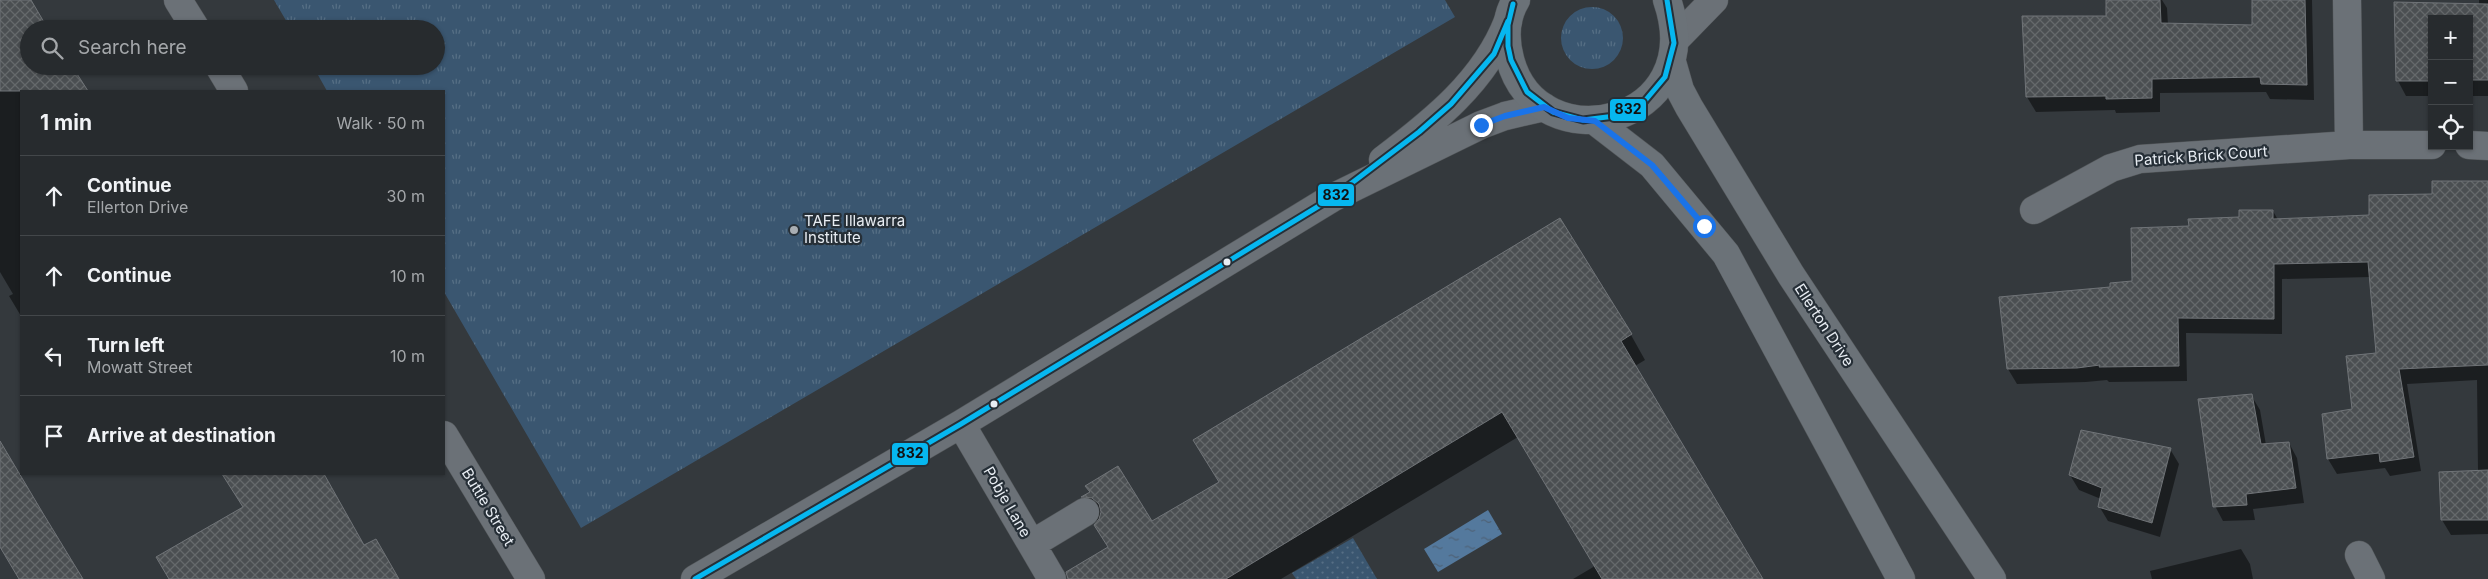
<!DOCTYPE html>
<html lang="en">
<head>
<meta charset="utf-8">
<style>
  body { margin:0; font-family:Inter,sans-serif; background:#2f3336; color:#f1f3f6 }
  .controls { position:absolute; right:15px; top:15px; display:grid; overflow:hidden; border-radius:0px; box-shadow:0 1px 4px #0004 }
  .controls button { width:45px; height:45px; display:grid; place-items:center; padding:0; border:0; border-bottom:1px solid #43474a; background:#272b2e; color:#f1f3f6; font:25px sans-serif }
  .stop { position:absolute; width:15px; height:15px; margin:-11px; border:4px solid #1a73e8; border-radius:50%; background:#fff }
  .stop.end { background:#1a73e8; border-color:#fff; box-shadow:0 1px 5px #0008 }
  .list { margin:0; padding:0; list-style:none }
  h2 { display:flex; justify-content:space-between; align-items:center; height:65px; margin:0; padding:0 20px; font-size:21px }
  h2 small { font-size:16px; font-weight:400; color:#a4a7aa }
  .list li { display:grid; grid-template-columns:32px 1fr auto; gap:15px; align-items:center; box-sizing:border-box; height:80px; padding:0 20px; border-top:1px solid #43474a }
  .list b { display:block; font-size:19px; white-space:nowrap }
  .list p { margin:0; font-size:16px; white-space:nowrap; color:#a4a7aa }
  .list em { font-size:16px; font-style:normal; color:#a4a7aa }
  .icon { flex:none; width:28px; height:28px; fill:none; stroke:currentColor; stroke-width:2; stroke-linecap:round; stroke-linejoin:round }
  .map { position:relative; flex:none; width:2488px; height:579px; overflow:hidden }
  .search { position:absolute; background:#272b2e; box-shadow:0 1px 4px #0004; left:20px; top:20px; width:425px; height:55px; display:flex; align-items:center; gap:12px; box-sizing:border-box; padding:0 18px; border-radius:28px; color:#a4a7aa; font-size:19px }
  .panel { position:absolute; background:#272b2e; box-shadow:0 1px 4px #0004; left:20px; top:90px; width:425px; height:385px; border-radius:0px }
  .map>svg:first-child { display:block }
  .grass { fill:url(#grass-tufts) }
  .garden { fill:url(#garden-dots) }
  .water { fill:url(#water-ripples) }
  .shadow { fill:#0007 }
  .building { fill:url(#building-cross-hatch); stroke:#707478 }
  .lines { fill:none; stroke-linecap:round; stroke-linejoin:round }
  .minor-casing { stroke:#525659; stroke-width:29 }
  .major-casing { stroke:#525659; stroke-width:29 }
  .minor { stroke:#6b7177; stroke-width:28 }
  .major { stroke:#6b7278; stroke-width:28 }
  .bus-1-casing { stroke:#262f37; stroke-width:9 }
  .bus-1 { stroke:#06b7f0; stroke-width:5 }
  .route { stroke:#1a73e8; stroke-width:6 }
  .poi-dot { fill:#a9aeb3; stroke:#262f37; stroke-width:2 }
  .bus-dot { fill:#e8edf3; stroke:#262f37; stroke-width:2 }
  .labels { text-anchor:middle; stroke-width:4.5; stroke-linejoin:round; paint-order:stroke }
  .street-label { font-size:15px; fill:#e8edf3; stroke:#262f37 }
  .poi-label { font-size:15px; fill:#e8edf3; stroke:#262f37; text-anchor:start }
  .line-badge { stroke:#262f37; stroke-width:2 }
  .pale-badge-label { font-size:14px; text-anchor:middle; font-weight:bold; fill:#111 }
</style>
</head>
<body>
<div class="map">
<svg width="2488" height="579" viewBox="0 0 2488 579">
  <defs>
    <pattern id="grass-tufts" width="24" height="20" patternUnits="userSpaceOnUse" patternTransform="scale(1.25)"><rect width="24" height="20" fill="#3a5670"/><path d="M3 7l-1-3M5 7V3M7 7l1-3M15 17l-1-3M17 17v-4M19 17l1-3" fill="none" stroke="#566f85"/></pattern>
    <pattern id="garden-dots" width="8" height="8" patternUnits="userSpaceOnUse" patternTransform="scale(1.25)"><rect width="8" height="8" fill="#3a5670"/><path d="M2 2h.1M6 6h.1" fill="none" stroke="#566f85" stroke-width="1.8" stroke-linecap="round"/></pattern>
    <pattern id="water-ripples" width="26" height="14" patternUnits="userSpaceOnUse" patternTransform="scale(1.25)"><rect width="26" height="14" fill="#54799d"/><path d="M2 4q2-2 4 0t4 0M15 11q2-2 4 0t4 0" fill="none" stroke="#4e6277"/></pattern>
    <pattern id="building-cross-hatch" width="8" height="8" patternUnits="userSpaceOnUse" patternTransform="scale(1.25)"><rect width="8" height="8" fill="#4b4f52"/><path d="M0 0l8 8M0 8l8-8" fill="none" stroke="#65696b"/></pattern>
  </defs>
  <rect width="100%" height="100%" fill="#34393d"/>
  <!-- grass -->
  <path class="grass" d="M 274,0 L 1445,0 L 1455,17 L 581,528 L 444,292 L 444,91 L 327,91 L 313,66 L 436,66 L 436,29 L 291,29 Z
    M1561 38a31 31 0 1 1 62 0a31 31 0 1 1-62 0Z"/>
  <!-- garden -->
  <path class="garden" d="M 1353,538 L 1377,579 L 1296,579 L 1292,573 Z"/>
  <!-- water -->
  <path class="water" d="M 1488,510 L 1502,534 L 1438,572 L 1424,549 Z"/>
  <!-- shadow -->
  <path class="shadow" d="M 0,0 L 29,0 L 29,66 L 71,66 L 87,91 L 21,91 L 21,316 L 9,296 L 13,294 L 0,272 Z
    M 2107,0 L 2162,0 L 2167,8 L 2168,25 L 2253,26 L 2253,0 L 2312,0 L 2314,100 L 2270,99 L 2266,92 L 2160,93 L 2160,112 L 2116,113 L 2115,110 L 2036,112 L 2027,97 L 2107,17 Z
    M 2479,0 L 2488,0 L 2488,96 L 2469,96 L 2469,19 L 2432,19 L 2432,96 L 2406,96 L 2398,81 L 2395,3 L 2479,5 Z
    M 2488,182 L 2488,534 L 2451,535 L 2442,520 L 2478,472 L 2477,380 L 2407,384 L 2421,471 L 2390,476 L 2385,468 L 2337,474 L 2328,459 L 2323,415 L 2353,410 L 2378,354 L 2371,277 L 2282,279 L 2282,334 L 2186,333 L 2187,381 L 2109,382 L 2107,380 L 2086,382 L 2017,384 L 2008,369 L 2111,288 L 2133,282 L 2190,227 L 2273,211 L 2278,220 L 2371,216 L 2433,195 Z
    M 1631,335 L 1645,360 L 1635,366 L 1763,579 L 1573,579 L 1595,566 L 1518,437 L 1281,579 L 1102,579 L 1109,548 L 1083,498 L 1091,493 L 1152,523 Z
    M 2251,395 L 2260,410 L 2266,445 L 2289,443 L 2297,458 L 2304,503 L 2253,509 L 2255,520 L 2223,521 L 2215,506 Z
    M 2170,449 L 2179,464 L 2160,537 L 2108,521 L 2099,506 L 2101,499 L 2079,490 L 2070,475 Z
    M 223,474 L 323,474 L 364,547 L 398,579 L 170,579 L 244,507 Z
    M 2241,549 L 2250,564 L 2253,579 L 2152,579 L 2150,571 Z"/>
  <!-- building -->
  <path class="building" d="M 0,0 L 31,0 L 48,29 L 29,29 L 29,66 L 72,66 L 88,91 L 0,91 Z
    M 2106,0 L 2160,0 L 2161,23 L 2252,25 L 2252,0 L 2305,0 L 2307,85 L 2261,84 L 2260,77 L 2152,79 L 2152,98 L 2106,99 L 2106,96 L 2026,97 L 2022,16 L 2106,16 Z
    M 2394,2 L 2488,4 L 2488,80 L 2469,80 L 2469,19 L 2432,19 L 2432,81 L 2396,81 Z
    M 2432,181 L 2488,181 L 2488,365 L 2399,369 L 2414,457 L 2380,462 L 2379,453 L 2327,459 L 2322,414 L 2352,409 L 2346,356 L 2376,353 L 2368,262 L 2274,264 L 2274,319 L 2178,318 L 2179,366 L 2099,367 L 2100,365 L 2077,368 L 2007,369 L 1999,297 L 2110,287 L 2110,283 L 2132,281 L 2131,228 L 2189,226 L 2188,219 L 2239,217 L 2239,210 L 2273,210 L 2273,219 L 2369,215 L 2369,195 L 2432,194 Z
    M 1560,218 L 1632,334 L 1621,341 L 1763,579 L 1602,579 L 1502,412 L 1226,579 L 1068,579 L 1066,572 L 1108,547 L 1094,525 L 1099,519 L 1101,512 L 1099,504 L 1092,498 L 1081,497 L 1090,492 L 1085,486 L 1118,466 L 1152,521 L 1219,482 L 1193,440 Z
    M 2252,394 L 2261,444 L 2289,442 L 2296,488 L 2246,494 L 2247,505 L 2213,507 L 2198,399 Z
    M 2081,430 L 2171,448 L 2152,523 L 2098,507 L 2102,488 L 2069,475 Z
    M 0,441 L 44,515 L 83,579 L 19,579 L 0,547 Z
    M 2488,470 L 2488,520 L 2441,520 L 2439,472 Z
    M 222,474 L 324,474 L 364,545 L 376,539 L 399,579 L 169,579 L 156,557 L 243,507 Z"/>
  <g class="lines">
    <defs>
      <path id="minor" d="M 178,0 L 196,29
        M 2347,0 L 2349,145 L 2432,145
        M 1675,40 L 1714,0
        M 219,66 L 234,91
        M 2469,145 L 2488,146
        M 1383,160 C 1433,122 1485,81 1508,21
        M 2034,210 L 2111,168 L 2140,159 L 2349,145
        M 961,424 L 1052,579
        M 444,435 L 531,579
        M 1032,544 L 1085,512
        M 2359,555 L 2371,579
        M 695,579 L 961,424 L 1332,198 L 1481,125 L 1505,116 L 1544,107"/>
      <path id="major" d="M 1516,0 C 1505,18 1505,40 1510,59 C 1537,164 1711,126 1667,0
        M 1672,62 L 1680,90 L 1689,107 L 1791,275 L 1992,579
        M 1595,121 L 1652,165 L 1726,254 L 1901,579"/>
    </defs>
    <!-- minor casing -->
    <use href="#minor" class="minor-casing"/>
    <!-- major casing -->
    <use href="#major" class="major-casing"/>
    <!-- minor -->
    <use href="#minor" class="minor"/>
    <!-- major -->
    <use href="#major" class="major"/>
    <defs>
      <path id="bus-1" d="M 1513,4 L 1508,25 L 1508,46 L 1511,60 L 1527,92 L 1553,112 L 1583,120 L 1615,116 L 1644,102 L 1665,77 L 1674,43 L 1667,0
        M 695,579 L 961,424 L 1332,198 L 1419,132 L 1451,104 L 1494,54 L 1508,21"/>
    </defs>
    <!-- bus-1 casing -->
    <use href="#bus-1" class="bus-1-casing"/>
    <!-- bus-1 -->
    <use href="#bus-1" class="bus-1"/>
  </g>
  <g class="lines">
    <!-- route -->
    <path class="route" d="M 1481,125 L 1505,116 L 1544,107 L 1568,118 L 1595,121 L 1652,165 L 1704,226"/>
  </g>
  <!-- markers -->
  <circle class="poi-dot" cx="794" cy="230" r="5"/>
  <g class="bus-dot">
    <circle cx="1227" cy="262" r="4.5"/>
    <circle cx="994" cy="404" r="4.5"/>
  </g>
  <g class="labels">
    <!-- street labels -->
    <g class="street-label">
      <text transform="translate(2201 156) rotate(-4)" y="5">Patrick Brick Court</text>
      <text transform="translate(1824 325) rotate(57)" y="5">Ellerton Drive</text>
      <text transform="translate(1007 502) rotate(60)" y="5">Pobje Lane</text>
      <text transform="translate(488 507) rotate(59)" y="5">Buttle Street</text>
    </g>
    <!-- poi labels -->
    <g class="poi-label">
      <text x="804" y="226">TAFE Illawarra<tspan x="804" dy="17">Institute</tspan></text>
    </g>
  </g>
  <g class="line-badge">
    <rect x="1609" y="98" width="38" height="24" rx="5" fill="#06b7f0"/>
    <rect x="1317" y="183" width="38" height="24" rx="5" fill="#06b7f0"/>
    <rect x="891" y="442" width="38" height="24" rx="5" fill="#06b7f0"/>
  </g>
  <g class="pale-badge-label">
    <text x="1628" y="114">832</text>
    <text x="1336" y="200">832</text>
    <text x="910" y="458">832</text>
  </g>
</svg>
<div class="controls">
<button>+</button>
<button>−</button>
<button><svg class="icon" aria-label="locate" viewBox="0 0 24 24"><circle cx="12" cy="12" r="6"/><path d="M12 2v4M12 18v4M2 12h4M18 12h4"/></svg></button>
</div>
<div class="stop" style="left:1704px;top:226px"></div>
<div class="stop end" style="left:1481px;top:125px"></div>
<div class="search"><svg class="icon" aria-label="search" viewBox="0 0 24 24"><circle cx="10" cy="10" r="6"/><path d="M15 15l6 6"/></svg>Search here</div>
<section class="panel">
<h2>1 min<small>Walk · 50 m</small></h2>
<ul class="list">
<li><svg class="icon" aria-label="ahead" viewBox="0 0 24 24"><path d="M12 20V5M6 11l6-6 6 6"/></svg><div><b>Continue</b><p>Ellerton Drive</p></div><em>30 m</em></li>
<li><svg class="icon" aria-label="ahead" viewBox="0 0 24 24"><path d="M12 20V5M6 11l6-6 6 6"/></svg><div><b>Continue</b></div><em>10 m</em></li>
<li><svg class="icon" aria-label="left" viewBox="0 0 24 24"><path d="M17 20v-9H6M10 6l-5 5 5 5"/></svg><div><b>Turn left</b><p>Mowatt Street</p></div><em>10 m</em></li>
<li><svg class="icon" aria-label="arrive" viewBox="0 0 24 24"><path d="M6 21V4h12l-3 4 3 4H6"/></svg><div><b>Arrive at destination</b></div></li>
</ul>
</section>
</div>
</body>
</html>
